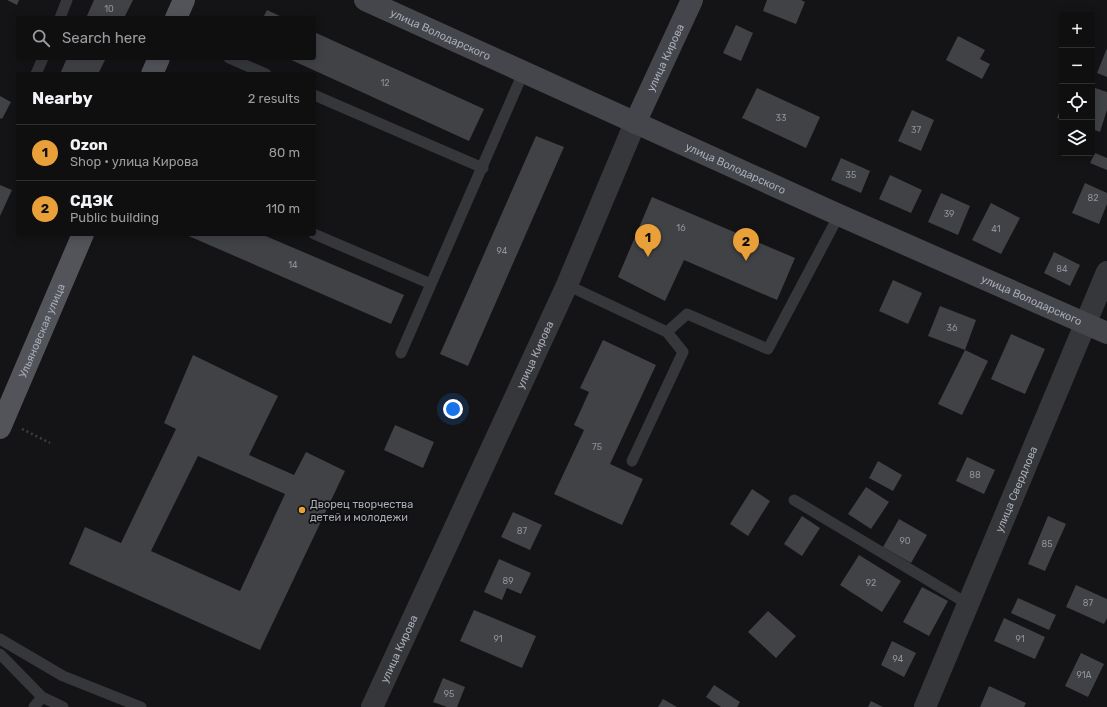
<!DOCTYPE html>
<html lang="en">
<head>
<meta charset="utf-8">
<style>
  body { margin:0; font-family:Rubik,sans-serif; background:#181819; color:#f1f3f6 }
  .controls { position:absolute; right:12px; top:12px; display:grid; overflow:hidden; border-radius:4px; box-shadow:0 2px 10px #0003 }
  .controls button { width:36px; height:36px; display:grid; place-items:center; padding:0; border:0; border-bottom:1px solid #2f2f30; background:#0f0f10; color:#f1f3f6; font:20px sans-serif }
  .you { position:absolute; left:453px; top:409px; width:14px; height:14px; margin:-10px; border:3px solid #fff; border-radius:50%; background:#1a73e8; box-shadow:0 0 0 6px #1a73e833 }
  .badge { display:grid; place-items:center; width:26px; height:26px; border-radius:50%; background:#eaa038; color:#111; font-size:13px; font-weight:700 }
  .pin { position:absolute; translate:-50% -33px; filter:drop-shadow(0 1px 2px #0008) }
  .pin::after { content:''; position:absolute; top:21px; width:14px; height:12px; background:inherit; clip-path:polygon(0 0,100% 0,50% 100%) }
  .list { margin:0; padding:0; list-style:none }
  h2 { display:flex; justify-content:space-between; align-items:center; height:52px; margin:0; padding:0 16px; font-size:17px }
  h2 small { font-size:13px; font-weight:400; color:#9b9c9f }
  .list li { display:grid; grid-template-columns:26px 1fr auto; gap:12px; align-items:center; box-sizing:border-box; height:56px; padding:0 16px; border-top:1px solid #2f2f30 }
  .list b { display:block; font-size:15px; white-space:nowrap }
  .list p { margin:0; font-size:13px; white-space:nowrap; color:#9b9c9f }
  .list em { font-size:13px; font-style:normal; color:#9b9c9f }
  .icon { flex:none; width:22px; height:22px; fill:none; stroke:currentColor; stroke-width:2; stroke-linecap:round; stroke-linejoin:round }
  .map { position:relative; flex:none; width:1107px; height:707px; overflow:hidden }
  .search { position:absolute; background:#0f0f10; box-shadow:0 2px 10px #0003; left:16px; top:16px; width:300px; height:44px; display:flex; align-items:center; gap:10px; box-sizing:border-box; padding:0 14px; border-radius:4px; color:#9b9c9f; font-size:15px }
  .panel { position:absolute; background:#0f0f10; box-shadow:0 2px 10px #0003; left:16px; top:72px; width:300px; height:164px; border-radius:4px }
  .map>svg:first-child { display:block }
  .building { fill:#414246; fill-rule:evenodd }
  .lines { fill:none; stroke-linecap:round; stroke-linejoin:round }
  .path { stroke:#3c3e42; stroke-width:2.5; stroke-dasharray:2 3; stroke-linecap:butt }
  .lane { stroke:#36373b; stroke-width:11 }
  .street { stroke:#36373b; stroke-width:22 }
  .secondary { stroke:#44464b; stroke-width:22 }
  .primary { stroke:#52545a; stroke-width:22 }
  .poi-dot { fill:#eaa038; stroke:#0f0f11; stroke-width:1.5 }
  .labels { text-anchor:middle; stroke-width:3.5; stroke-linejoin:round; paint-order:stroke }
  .number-label { font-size:9px; fill:#8e929a }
  .street-label { font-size:11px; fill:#a7acb6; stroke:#0f0f11 }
  .poi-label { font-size:11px; fill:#a7acb6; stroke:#0f0f11; text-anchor:start }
</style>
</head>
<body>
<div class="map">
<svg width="1107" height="707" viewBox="0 0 1107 707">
  <rect width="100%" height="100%" fill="#141416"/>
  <!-- building -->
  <path class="building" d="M 7,0 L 19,0 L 17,5 Z
    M 94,0 L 133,0 L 124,18 L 86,18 Z
    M 767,0 L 801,0 L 805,2 L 796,24 L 763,11 Z
    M 267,10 L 284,18 L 263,18 Z
    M 736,25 L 753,33 L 741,61 L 723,53 Z
    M 314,32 L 484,109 L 469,141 L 287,58 L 314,58 Z
    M 958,36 L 985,50 L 980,59 L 990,64 L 982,79 L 946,60 Z
    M 1107,48 L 1107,77 L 1097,73 Z
    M 67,58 L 106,58 L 98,74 L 60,74 Z
    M 1092,87 L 1107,92 L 1107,110 L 1100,132 L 1092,129 Z
    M 757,88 L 820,117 L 806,148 L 742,118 Z
    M 0,96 L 11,102 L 2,119 L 0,118 Z
    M 1062,103 L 1062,120 L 1057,118 Z
    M 912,110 L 934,120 L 921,151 L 898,141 Z
    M 536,136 L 564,147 L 468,366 L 440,354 Z
    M 1095,153 L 1107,158 L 1107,170 L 1090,163 Z
    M 841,158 L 870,171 L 861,193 L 831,180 Z
    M 890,175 L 922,190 L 911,213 L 879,199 Z
    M 1085,183 L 1107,193 L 1107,204 L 1099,224 L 1072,213 Z
    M 0,185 L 12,190 L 0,216 Z
    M 941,193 L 970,206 L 958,235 L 928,222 Z
    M 652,197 L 795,258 L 777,300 L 684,260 L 665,301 L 618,277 Z
    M 991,203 L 1020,218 L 1001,254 L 972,240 Z
    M 184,234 L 261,234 L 404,295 L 391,324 Z
    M 1054,252 L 1080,265 L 1070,286 L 1044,273 Z
    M 893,280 L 922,293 L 908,324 L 879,311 Z
    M 940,306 L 976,320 L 965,350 L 988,361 L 962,415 L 938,404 L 965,350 L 928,336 Z
    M 1011,334 L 1045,349 L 1025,394 L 991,379 Z
    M 603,340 L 656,365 L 610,464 L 643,479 L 622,525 L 554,494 L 584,430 L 574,425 L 589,392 L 580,388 Z
    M 193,355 L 278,396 L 249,455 L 294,475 L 306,452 L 345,471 L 260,650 L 69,564 L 85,527 L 121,543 L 176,429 L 164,423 ZM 198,456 L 285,494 L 240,591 L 151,551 Z
    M 395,425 L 434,442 L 423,468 L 384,450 Z
    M 967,457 L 995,470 L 984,494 L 956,481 Z
    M 878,461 L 902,475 L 893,491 L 869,478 Z
    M 866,487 L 889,502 L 871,529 L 848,514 Z
    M 752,489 L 770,501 L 748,536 L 730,524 Z
    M 513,512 L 542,525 L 530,550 L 501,537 Z
    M 802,516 L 820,528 L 802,556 L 784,544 Z
    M 1048,516 L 1066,524 L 1045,571 L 1028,564 Z
    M 899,519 L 927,535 L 911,563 L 883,547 Z
    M 859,555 L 901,581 L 882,612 L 840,585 Z
    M 499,559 L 531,573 L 521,594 L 507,588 L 502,600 L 484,592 Z
    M 1076,585 L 1107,599 L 1107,618 L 1104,624 L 1066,607 Z
    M 922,587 L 948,601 L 929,636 L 903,622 Z
    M 1018,598 L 1056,615 L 1049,630 L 1011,613 Z
    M 474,610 L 536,636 L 522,668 L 460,641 Z
    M 768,611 L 796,636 L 776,658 L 748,632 Z
    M 1004,618 L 1045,637 L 1035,659 L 994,641 Z
    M 892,641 L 916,653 L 904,677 L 881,665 Z
    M 1081,653 L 1104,664 L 1088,697 L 1065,686 Z
    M 443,678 L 465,687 L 457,707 L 447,707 L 433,702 Z
    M 714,685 L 740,702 L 737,707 L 721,707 L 706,697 Z
    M 989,686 L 1026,703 L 1024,707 L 980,707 Z
    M 663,699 L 677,707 L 658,707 Z
    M 871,701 L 883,707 L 868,707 Z"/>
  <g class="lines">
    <!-- path -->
    <path class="path" d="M 22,429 L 50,443"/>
    <!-- lane -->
    <path class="lane" d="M 60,18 L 67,0
      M 229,58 L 266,74
      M 36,74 L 43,58
      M 314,95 L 483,168
      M 314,234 L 431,284
      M 567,285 L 667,332 L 687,314 L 768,349 L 839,215
      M 401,353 L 523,73
      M 632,461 L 683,352 L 667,332
      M 794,500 L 968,604
      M 0,639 L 63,676 L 141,707
      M 0,654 L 42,697 L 34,707
      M 42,697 L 63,707"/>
    <!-- street -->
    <g class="street">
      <path id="s1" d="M 372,707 L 567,285 L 635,123"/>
      <path id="s2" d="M 925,707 L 1107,272"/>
    </g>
    <!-- secondary -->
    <g class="secondary">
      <path id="s3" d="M 365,0 L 839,215 L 1107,333"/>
      <path id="s4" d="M 635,123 L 692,0"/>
    </g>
    <!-- primary -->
    <g class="primary">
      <path d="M 176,18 L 184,0"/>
      <path d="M 152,74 L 159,58"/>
      <path id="s5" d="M 0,428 L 83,234"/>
    </g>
  </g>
  <!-- markers -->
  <circle class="poi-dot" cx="302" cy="510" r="4"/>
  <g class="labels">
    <!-- number labels -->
    <g class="number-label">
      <text x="109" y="12">10</text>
      <text x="385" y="86">12</text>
      <text x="781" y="121">33</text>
      <text x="916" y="133">37</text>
      <text x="851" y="178">35</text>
      <text x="1093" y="201">82</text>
      <text x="949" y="217">39</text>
      <text x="681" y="231">16</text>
      <text x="996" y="232">41</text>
      <text x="502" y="254">94</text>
      <text x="293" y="268">14</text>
      <text x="1062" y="272">84</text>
      <text x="952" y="331">36</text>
      <text x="597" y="450">75</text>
      <text x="975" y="478">88</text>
      <text x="522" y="534">87</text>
      <text x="905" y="544">90</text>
      <text x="1047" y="547">85</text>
      <text x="508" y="584">89</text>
      <text x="871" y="586">92</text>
      <text x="1088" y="606">87</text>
      <text x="498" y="642">91</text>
      <text x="1020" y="642">91</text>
      <text x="898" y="662">94</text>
      <text x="1084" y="678">91А</text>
      <text x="449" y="697">95</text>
    </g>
    <!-- street labels -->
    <g class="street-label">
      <text dy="4" stroke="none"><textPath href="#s3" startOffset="83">улица Володарского</textPath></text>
      <text dy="4" stroke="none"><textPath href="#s4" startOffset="72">улица Кирова</textPath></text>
      <text dy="4" stroke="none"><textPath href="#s3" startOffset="407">улица Володарского</textPath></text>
      <text dy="4" stroke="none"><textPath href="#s3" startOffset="731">улица Володарского</textPath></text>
      <text dy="4" stroke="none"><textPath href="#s5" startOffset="106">Ульяновская улица</textPath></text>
      <text dy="4" stroke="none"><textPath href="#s1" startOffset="388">улица Кирова</textPath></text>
      <text dy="4" stroke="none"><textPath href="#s2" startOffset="236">улица Свердлова</textPath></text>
      <text dy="4" stroke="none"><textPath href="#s1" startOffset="64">улица Кирова</textPath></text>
    </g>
    <!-- poi labels -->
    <g class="poi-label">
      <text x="310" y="508">Дворец творчества<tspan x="310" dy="13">детей и молодежи</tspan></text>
    </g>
  </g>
</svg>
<div class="controls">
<button>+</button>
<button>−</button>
<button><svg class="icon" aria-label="locate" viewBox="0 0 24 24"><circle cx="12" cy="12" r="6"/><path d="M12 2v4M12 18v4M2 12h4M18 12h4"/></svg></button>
<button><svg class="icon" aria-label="layers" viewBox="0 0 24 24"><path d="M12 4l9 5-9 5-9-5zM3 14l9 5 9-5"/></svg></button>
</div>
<div class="you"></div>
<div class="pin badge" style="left:648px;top:257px">1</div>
<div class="pin badge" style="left:746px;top:261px">2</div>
<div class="search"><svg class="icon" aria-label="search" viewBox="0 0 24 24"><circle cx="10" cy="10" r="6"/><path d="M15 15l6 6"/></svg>Search here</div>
<section class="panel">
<h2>Nearby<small>2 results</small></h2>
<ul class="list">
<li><span class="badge">1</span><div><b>Ozon</b><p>Shop · улица Кирова</p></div><em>80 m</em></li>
<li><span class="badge">2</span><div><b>СДЭК</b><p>Public building</p></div><em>110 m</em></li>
</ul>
</section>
</div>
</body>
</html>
